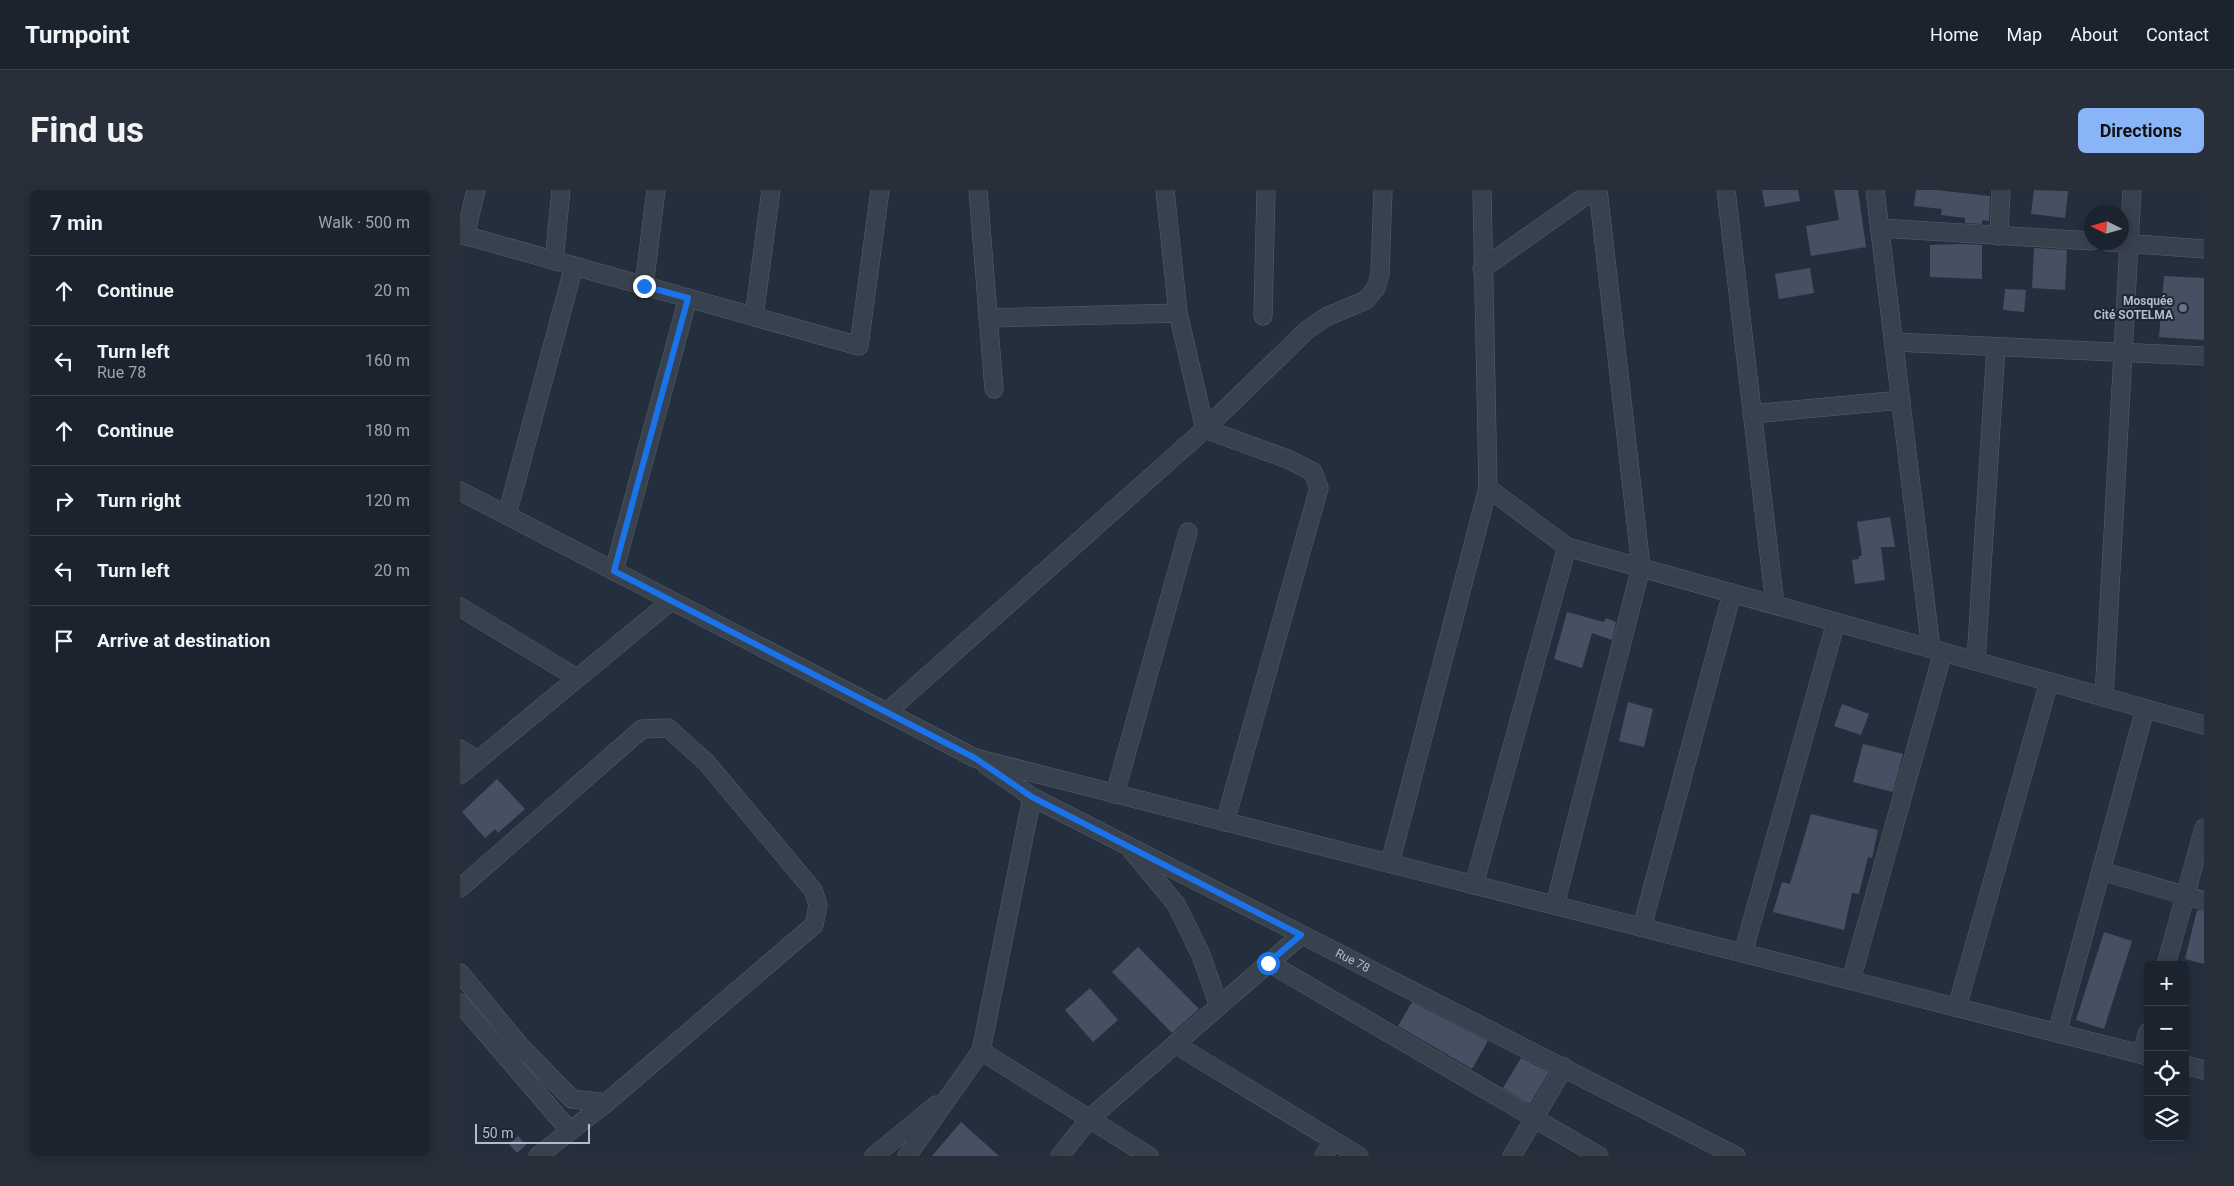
<!DOCTYPE html>
<html lang="en">
<head>
<meta charset="utf-8">
<style>
  body { margin:0; font-family:Roboto,sans-serif; background:#282f3a; color:#f1f3f6 }
  .controls { position:absolute; right:15px; bottom:15px; display:grid; overflow:hidden; border-radius:8px; box-shadow:0 2px 12px #0003 }
  .controls button { width:45px; height:45px; display:grid; place-items:center; padding:0; border:0; border-bottom:1px solid #39404a; background:#1b232e; color:#f1f3f6; font:25px sans-serif }
  .compass { position:absolute; left:1624px; top:15px; width:45px; height:45px; border-radius:50%; background:#1b232e; box-shadow:0 2px 12px #0003; rotate:275deg }
  .scale { position:absolute; left:15px; bottom:12px; width:115px; box-sizing:border-box; padding-left:5px; border:2px solid #b4bcc9; border-top:0; font-size:14px; line-height:18px; white-space:nowrap; color:#b4bcc9; -webkit-text-stroke:4px #1d2633; paint-order:stroke }
  .stop { position:absolute; width:15px; height:15px; margin:-11px; border:4px solid #1a73e8; border-radius:50%; background:#fff }
  .stop.end { background:#1a73e8; border-color:#fff; box-shadow:0 1px 5px #0008 }
  .list { margin:0; padding:0; list-style:none }
  h2 { display:flex; justify-content:space-between; align-items:center; height:65px; margin:0; padding:0 20px; font-size:21px }
  h2 small { font-size:16px; font-weight:400; color:#a0a4aa }
  .list li { display:grid; grid-template-columns:32px 1fr auto; gap:15px; align-items:center; box-sizing:border-box; height:70px; padding:0 20px; border-top:1px solid #39404a }
  .list b { display:block; font-size:19px; white-space:nowrap }
  .list p { margin:0; font-size:16px; white-space:nowrap; color:#a0a4aa }
  .list em { font-size:16px; font-style:normal; color:#a0a4aa }
  .icon { flex:none; width:28px; height:28px; fill:none; stroke:currentColor; stroke-width:2; stroke-linecap:round; stroke-linejoin:round }
  .map { position:relative; flex:none; width:1744px; height:966px; overflow:hidden; border-radius:8px }
  header { display:flex; align-items:center; gap:30px; box-sizing:border-box; height:70px; padding:0 25px; background:#1b232e; border-bottom:1px solid #39404a }
  header strong { font-size:24px }
  nav { display:flex; gap:28px; margin-inline-start:auto; font-size:18px }
  .intro { display:flex; align-items:center; justify-content:space-between; box-sizing:border-box; height:120px; padding:0 30px }
  h1 { margin:0; font-size:35px }
  .button { padding:12px 22px; border-radius:8px; background:#8ab4f8; color:#111; font-size:18px; font-weight:700 }
  main { display:flex; gap:30px; padding:0 30px }
  aside { flex:1; background:#1b232e; border-radius:8px; box-shadow:0 2px 12px #0003 }
  .map>svg:first-child { display:block }
  .building { fill:#455162 }
  .lines { fill:none; stroke-linecap:round; stroke-linejoin:round }
  .minor-casing { stroke:#565f6c; stroke-width:19 }
  .minor { stroke:#38414e; stroke-width:18 }
  .route { stroke:#1a73e8; stroke-width:6 }
  .worship-dot { fill:#6b7280; stroke:#1d2633; stroke-width:2 }
  .labels { text-anchor:middle; stroke-width:4; stroke-linejoin:round; paint-order:stroke }
  .poi-label { font-size:12px; font-weight:bold; fill:#b4bcc9; stroke:#1d2633; text-anchor:end }
  .street-label { font-size:12px; fill:#b4bcc9; stroke:#1d2633 }
</style>
</head>
<body>
<header>
<strong>Turnpoint</strong>
<nav><a>Home</a><a>Map</a><a>About</a><a>Contact</a></nav>
</header>
<div class="intro"><h1>Find us</h1><a class="button">Directions</a></div>
<main>
<aside>
<h2>7 min<small>Walk · 500 m</small></h2>
<ul class="list">
<li><svg class="icon" aria-label="ahead" viewBox="0 0 24 24"><path d="M12 20V5M6 11l6-6 6 6"/></svg><div><b>Continue</b></div><em>20 m</em></li>
<li><svg class="icon" aria-label="left" viewBox="0 0 24 24"><path d="M17 20v-9H6M10 6l-5 5 5 5"/></svg><div><b>Turn left</b><p>Rue 78</p></div><em>160 m</em></li>
<li><svg class="icon" aria-label="ahead" viewBox="0 0 24 24"><path d="M12 20V5M6 11l6-6 6 6"/></svg><div><b>Continue</b></div><em>180 m</em></li>
<li><svg class="icon" aria-label="right" viewBox="0 0 24 24"><path d="M7 20v-9h11M14 6l5 5-5 5"/></svg><div><b>Turn right</b></div><em>120 m</em></li>
<li><svg class="icon" aria-label="left" viewBox="0 0 24 24"><path d="M17 20v-9H6M10 6l-5 5 5 5"/></svg><div><b>Turn left</b></div><em>20 m</em></li>
<li><svg class="icon" aria-label="arrive" viewBox="0 0 24 24"><path d="M6 21V4h12l-3 4 3 4H6"/></svg><div><b>Arrive at destination</b></div></li>
</ul>
</aside>
<div class="map">
<svg width="1744" height="966" viewBox="0 0 1744 966">
  <rect width="100%" height="100%" fill="#242f3e"/>
  <!-- building -->
  <path class="building" d="M 1302,0 L 1338,0 L 1340,11 L 1305,17 Z
    M 1374,0 L 1398,0 L 1406,57 L 1351,66 L 1346,36 L 1379,30 Z
    M 1456,0 L 1476,0 L 1530,6 L 1529,31 L 1522,30 L 1522,34 L 1505,33 L 1505,28 L 1481,25 L 1482,19 L 1454,16 Z
    M 1574,0 L 1608,1 L 1605,28 L 1571,24 Z
    M 1504,54 L 1522,55 L 1522,89 L 1470,87 L 1470,55 Z
    M 1574,58 L 1607,60 L 1605,100 L 1572,98 Z
    M 1350,78 L 1354,103 L 1319,109 L 1315,84 Z
    M 1704,86 L 1744,88 L 1744,150 L 1699,147 Z
    M 1545,99 L 1566,100 L 1564,122 L 1543,120 Z
    M 1430,327 L 1435,357 L 1421,357 L 1425,390 L 1395,394 L 1392,370 L 1399,369 L 1399,366 L 1402,366 L 1397,332 Z
    M 1107,422 L 1144,432 L 1146,428 L 1156,432 L 1152,450 L 1132,443 L 1122,478 L 1094,469 Z
    M 1168,512 L 1193,519 L 1184,557 L 1159,551 Z
    M 1382,514 L 1409,524 L 1401,545 L 1374,536 Z
    M 1403,554 L 1443,564 L 1433,602 L 1393,592 Z
    M 37,589 L 65,619 L 38,643 L 35,639 L 25,648 L 2,622 Z
    M 1351,624 L 1418,640 L 1412,668 L 1408,667 L 1399,704 L 1392,703 L 1384,740 L 1313,722 L 1322,692 L 1330,694 Z
    M 1737,720 L 1744,721 L 1744,774 L 1725,769 Z
    M 1644,742 L 1672,751 L 1644,839 L 1616,830 Z
    M 678,757 L 739,819 L 712,843 L 652,782 Z
    M 630,798 L 658,830 L 633,852 L 605,820 Z
    M 952,812 L 1028,851 L 1012,879 L 938,836 Z
    M 1061,868 L 1089,882 L 1070,914 L 1043,898 Z
    M 501,932 L 539,966 L 472,966 Z
    M 58,946 L 66,955 L 57,963 L 49,954 Z"/>
  <g class="lines">
    <defs>
      <g id="minor">
        <path d="M 518,0 L 534,199"/>
        <path d="M 705,0 L 718,123 L 745,239 L 830,270 L 853,282 L 859,298 L 765,632"/>
        <path d="M 1266,0 L 1315,415"/>
        <path d="M 1415,0 L 1471,459"/>
        <path d="M 1420,38 L 1632,51"/>
        <path d="M 0,44 L 399,156 L 420,0"/>
        <path d="M 5,46 L 16,0"/>
        <path d="M 1539,46 L 1541,0"/>
        <path d="M 1649,52 L 1744,59"/>
        <path d="M 94,71 L 101,0"/>
        <path d="M 1022,79 L 1134,0"/>
        <path d="M 184,96 L 196,0"/>
        <path d="M 803,126 L 806,0"/>
        <path d="M 294,127 L 311,0"/>
        <path d="M 528,128 L 718,123"/>
        <path d="M 1434,152 L 1744,166"/>
        <path d="M 1292,224 L 1441,210"/>
        <path d="M 1028,298 L 1107,357 L 1744,535"/>
        <path d="M 0,301 L 515,568 L 1688,866"/>
        <path d="M 47,325 L 114,76"/>
        <path d="M 154,381 L 228,108"/>
        <path d="M 0,417 L 117,488"/>
        <path d="M 1516,471 L 1536,157"/>
        <path d="M 1644,507 L 1672,0"/>
        <path d="M 427,522 L 745,239 L 847,140 L 866,127 L 906,110 L 916,98 L 920,84 L 923,0"/>
        <path d="M 0,559 L 18,570"/>
        <path id="s1" d="M 526,575 L 572,607 L 1276,966"/>
        <path d="M 0,585 L 211,411"/>
        <path d="M 655,604 L 728,342"/>
        <path d="M 672,661 L 716,714 L 741,765 L 759,816"/>
        <path d="M 930,673 L 1028,298 L 1022,0"/>
        <path d="M 1641,681 L 1744,711"/>
        <path d="M 1014,695 L 1107,357"/>
        <path d="M 0,698 L 182,539 L 208,538 L 246,572 L 353,700 L 358,715 L 354,735 L 146,913 L 78,966"/>
        <path d="M 1095,715 L 1181,377 L 1138,0"/>
        <path d="M 1182,737 L 1272,403"/>
        <path d="M 1283,763 L 1376,432"/>
        <path d="M 809,773 L 1139,966"/>
        <path d="M 1706,775 L 1744,638"/>
        <path d="M 0,783 L 62,858 L 112,909 L 146,913"/>
        <path d="M 1391,790 L 1483,462"/>
        <path d="M 0,813 L 110,941"/>
        <path d="M 1497,817 L 1589,492"/>
        <path d="M 1597,843 L 1685,519"/>
        <path d="M 715,854 L 899,966"/>
        <path d="M 521,861 L 689,966"/>
        <path d="M 1682,864 L 1688,842"/>
        <path d="M 1725,875 L 1744,880"/>
        <path d="M 414,966 L 476,915"/>
        <path d="M 447,966 L 521,861 L 572,607"/>
        <path d="M 600,966 L 629,929 L 841,745"/>
        <path d="M 864,966 L 873,951"/>
        <path d="M 1052,966 L 1104,877"/>
      </g>
    </defs>
    <!-- minor casing -->
    <use href="#minor" class="minor-casing"/>
    <!-- minor -->
    <use href="#minor" class="minor"/>
  </g>
  <g class="lines">
    <!-- route -->
    <path class="route" d="M 184,96 L 228,108 L 154,381 L 515,568 L 572,607 L 841,745 L 808,773"/>
  </g>
  <!-- markers -->
  <circle class="worship-dot" cx="1723" cy="118" r="5"/>
  <g class="labels">
    <!-- poi labels -->
    <g class="poi-label">
      <text x="1713" y="115">Mosquée<tspan x="1713" dy="14">Cité SOTELMA</tspan></text>
    </g>
    <!-- street labels -->
    <g class="street-label">
      <text dy="4" stroke="none"><textPath href="#s1" startOffset="416">Rue 78</textPath></text>
    </g>
  </g>
</svg>
<div class="controls">
<button>+</button>
<button>−</button>
<button><svg class="icon" aria-label="locate" viewBox="0 0 24 24"><circle cx="12" cy="12" r="6"/><path d="M12 2v4M12 18v4M2 12h4M18 12h4"/></svg></button>
<button><svg class="icon" aria-label="layers" viewBox="0 0 24 24"><path d="M12 4l9 5-9 5-9-5zM3 14l9 5 9-5"/></svg></button>
</div>
<svg class="compass" viewBox="-18 -18 36 36"><path d="M0-13l5 13h-10z" fill="#e53935"/><path d="M0 13l5-13h-10z" fill="#a0a4aa"/></svg>
<div class="scale">50 m</div>
<div class="stop" style="left:808px;top:773px"></div>
<div class="stop end" style="left:184px;top:96px"></div>
</div>
</main>
</body>
</html>
